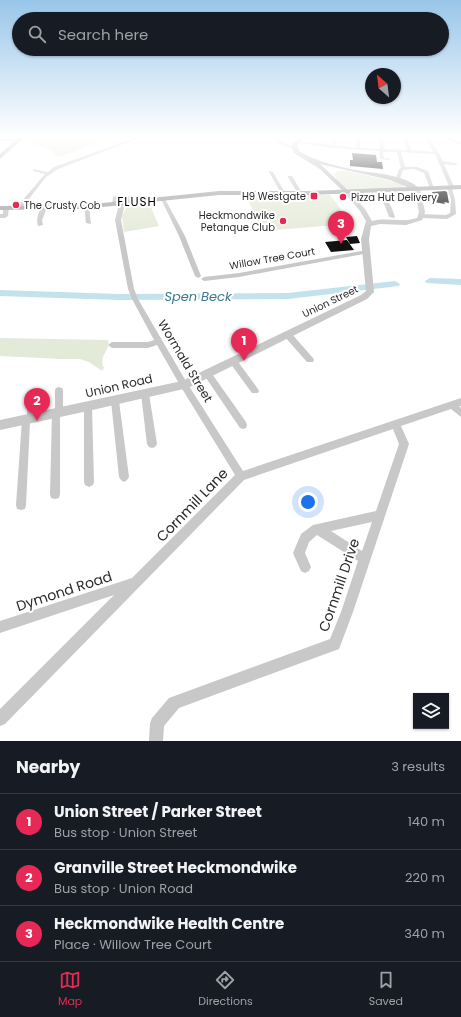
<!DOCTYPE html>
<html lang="en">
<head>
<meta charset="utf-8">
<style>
  body { margin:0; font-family:Poppins,sans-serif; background:#242831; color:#f1f3f6 }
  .controls { position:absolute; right:12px; bottom:12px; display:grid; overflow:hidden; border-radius:0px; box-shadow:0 1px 3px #0004 }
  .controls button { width:36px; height:36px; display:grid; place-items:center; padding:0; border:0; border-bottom:1px solid #363941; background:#171b24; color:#f1f3f6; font:20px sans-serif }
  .compass { position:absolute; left:365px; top:68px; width:36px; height:36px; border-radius:50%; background:#171b24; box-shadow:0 1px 3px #0004; rotate:332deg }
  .you { position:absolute; left:308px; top:502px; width:14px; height:14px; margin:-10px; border:3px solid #fff; border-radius:50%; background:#1a73e8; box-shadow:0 0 0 6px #1a73e833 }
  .badge { display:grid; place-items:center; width:26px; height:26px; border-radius:50%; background:#e72956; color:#fff; font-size:13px; font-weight:700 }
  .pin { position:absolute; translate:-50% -33px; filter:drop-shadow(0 1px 2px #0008) }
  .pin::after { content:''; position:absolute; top:21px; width:14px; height:12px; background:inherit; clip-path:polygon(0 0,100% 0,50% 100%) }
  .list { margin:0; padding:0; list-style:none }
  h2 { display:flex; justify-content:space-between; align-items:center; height:52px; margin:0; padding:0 16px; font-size:17px }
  h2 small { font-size:13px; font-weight:400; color:#9ea1a6 }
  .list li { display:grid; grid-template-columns:26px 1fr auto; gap:12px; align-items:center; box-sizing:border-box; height:56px; padding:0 16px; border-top:1px solid #363941 }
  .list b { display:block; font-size:15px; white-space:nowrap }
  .list p { margin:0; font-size:13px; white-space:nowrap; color:#9ea1a6 }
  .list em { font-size:13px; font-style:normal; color:#9ea1a6 }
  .icon { flex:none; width:22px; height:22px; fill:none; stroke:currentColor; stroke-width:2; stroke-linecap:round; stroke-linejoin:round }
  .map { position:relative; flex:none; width:461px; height:741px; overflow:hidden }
  .search { position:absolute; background:#171b24; box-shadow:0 1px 3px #0004; left:12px; right:12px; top:12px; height:44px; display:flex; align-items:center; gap:10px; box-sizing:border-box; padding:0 14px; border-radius:22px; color:#9ea1a6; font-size:15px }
  .sheet { height:220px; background:#171b24 }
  nav { display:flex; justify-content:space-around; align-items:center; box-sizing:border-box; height:56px; border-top:1px solid #363941; background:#171b24; font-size:11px; color:#9ea1a6 }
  nav a { display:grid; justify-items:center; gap:2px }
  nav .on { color:#e72956 }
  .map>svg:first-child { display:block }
  .green { fill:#e4ead8 }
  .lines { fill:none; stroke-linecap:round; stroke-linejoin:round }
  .river { fill:#c3e2eb; fill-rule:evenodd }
  .building { fill:#121212 }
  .minor { fill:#c8c8c8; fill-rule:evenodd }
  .tertiary { fill:#c8c8c8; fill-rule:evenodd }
  .secondary { fill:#b5b5b5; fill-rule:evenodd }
  .primary { fill:#a3a3a3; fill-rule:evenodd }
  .poi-dot { fill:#e72956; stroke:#fff; stroke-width:1.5 }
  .labels { text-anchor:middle; stroke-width:4; stroke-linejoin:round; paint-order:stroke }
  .far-poi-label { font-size:10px; fill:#2b2b2b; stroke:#fff; text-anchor:end }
  .far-street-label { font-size:10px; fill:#2b2b2b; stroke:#fff }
  .far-quarter-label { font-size:12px; letter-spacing:1px; fill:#000; stroke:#fff }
  .street-label { font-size:12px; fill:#2b2b2b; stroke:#fff }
  .water-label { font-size:13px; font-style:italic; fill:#397b8e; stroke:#fff }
  .near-street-label { font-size:14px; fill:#2b2b2b; stroke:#fff }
</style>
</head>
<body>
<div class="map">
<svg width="461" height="741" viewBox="0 0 461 741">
  <rect width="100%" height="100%" fill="#fff"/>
  <!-- green -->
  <path class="green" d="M 67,136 L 117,136 L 58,157 L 50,150 L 25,142 L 29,138 Z
    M 338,171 L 347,171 L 403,184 L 403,188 C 390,188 363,192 352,190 C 344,189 337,181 334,174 Z
    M 246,195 L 330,195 L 340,208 L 347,224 L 262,231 Z
    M 149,203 L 159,226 L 124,232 L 122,216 L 127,206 Z
    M 0,338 L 108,340 C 111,351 98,355 104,368 L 102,371 L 89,362 L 80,359 L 61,359 L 0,356 Z"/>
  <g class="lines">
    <!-- river -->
    <path class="river" d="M 430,278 L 461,279 L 461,285 L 426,283 L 425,281 Z
      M 395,281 L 400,284 L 399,286 L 288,299 L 119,300 L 0,296 L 0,290 L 119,294 L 288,293 Z"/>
  </g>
  <!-- building -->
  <path class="building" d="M 352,153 L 376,155 L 377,162 L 382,162 L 383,169 L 350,166 L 350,160 L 353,160 Z
    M 445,191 L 447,192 L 449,203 L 444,202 L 445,204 L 434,202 L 432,192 Z
    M 357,236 L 360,243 L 350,244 L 346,237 Z
    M 347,240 L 354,250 L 331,252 L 325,242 Z"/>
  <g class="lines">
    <!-- minor -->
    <path class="minor" d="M 140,136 L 145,136 L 58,169 L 46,177 L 21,209 L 16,208 L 45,174 L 33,171 L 33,169 L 48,172 L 54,167 Z
      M 270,136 L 274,136 L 284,143 L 295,148 L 293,149 L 282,145 Z
      M 333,136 L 337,136 L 335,145 L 356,148 L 356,136 L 360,136 L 360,148 L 380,149 L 379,136 L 383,136 L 385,149 L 407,150 L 403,136 L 407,136 L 411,150 L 433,152 L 425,136 L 429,136 L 443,161 L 458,164 L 456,165 L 444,164 L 454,187 L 452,188 L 455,200 L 456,214 L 447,219 L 422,218 L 419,216 L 422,214 L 446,215 L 450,213 L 451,200 L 447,187 L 449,186 L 435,154 L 401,152 L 405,167 L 417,167 L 428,171 L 434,188 L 432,189 L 430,188 L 424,173 L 414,169 L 403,170 L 399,181 L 395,182 L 399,169 L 401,168 L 397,152 L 383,152 L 384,158 L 391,159 L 389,160 L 380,159 L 379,151 L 333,148 L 294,142 L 296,141 L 331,145 Z
      M 445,137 L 461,142 L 461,144 L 445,139 L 441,141 L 441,139 Z
      M 0,139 L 19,139 L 21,140 L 19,141 L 0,141 Z
      M 269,171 L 273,172 L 285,193 L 285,194 L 281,193 L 269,172 Z
      M 288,176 L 292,176 L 302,193 L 302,194 L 298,194 L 288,177 Z
      M 375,190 L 379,190 L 391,206 L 395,217 L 394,218 L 389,217 L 385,206 L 375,191 Z
      M 113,196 L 117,197 L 117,206 L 112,205 Z
      M 127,196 L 131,197 L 132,204 L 127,203 Z
      M 161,198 L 165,199 L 185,236 L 201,276 L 200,277 L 198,278 L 195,276 L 179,236 L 161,199 Z
      M 122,202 L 125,204 L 121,220 L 134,289 L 138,299 L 187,383 L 243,471 L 461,398 L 461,406 L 459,406 L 461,408 L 461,417 L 451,409 L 401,426 L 409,444 L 353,612 L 339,649 L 179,708 L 164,726 L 163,741 L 149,741 L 150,723 L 152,718 L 169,698 L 330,639 L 341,612 L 358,561 L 317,535 L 309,542 L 305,553 L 311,567 L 309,571 L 305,573 L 301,571 L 293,553 L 301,534 L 313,525 L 376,511 L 399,444 L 393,429 L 244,480 L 5,724 L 0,726 L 0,709 L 114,595 L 0,633 L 0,621 L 132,578 L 235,475 L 181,387 L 157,345 L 148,348 L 112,348 L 108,345 L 112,342 L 148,342 L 154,340 L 132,299 L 128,289 L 115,220 L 119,204 ZM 372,522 L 362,551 L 331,531 Z
      M 6,206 L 9,208 L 8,216 L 5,218 L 0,218 L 0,214 L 3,214 L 3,208 Z
      M 44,206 L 47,208 L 42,220 L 43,225 L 38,226 C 36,220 38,210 44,206 Z
      M 84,206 L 89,207 L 91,224 L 86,223 Z
      M 367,250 L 370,252 L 369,253 L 239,277 L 204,281 L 201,279 L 204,277 L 239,273 Z
      M 288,332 L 291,333 L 313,358 L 314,360 L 313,362 L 307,362 L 285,337 L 284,335 L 285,333 Z
      M 233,358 L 236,359 L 258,389 L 259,391 L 258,393 L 252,393 L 230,363 L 229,361 Z
      M 207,370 L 210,371 L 246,422 L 247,425 L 246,428 L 243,429 L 240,428 L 204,375 L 203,373 L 204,371 Z
      M 59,387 L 62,388 L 63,390 L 63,413 L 60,416 L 60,494 L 59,498 L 55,499 L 51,498 L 50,494 L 52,413 L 55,410 L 55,390 L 56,388 Z
      M 145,391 L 148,392 L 149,394 L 157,444 L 155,447 L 152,448 L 149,447 L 147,444 L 141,394 L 142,392 Z
      M 32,393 L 35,394 L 36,396 L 35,418 L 34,421 L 30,422 L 26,505 L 25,509 L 21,510 L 17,509 L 16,505 L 22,420 L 23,417 L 27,416 L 28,396 L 29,394 Z
      M 115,398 L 118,399 L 119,401 L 129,477 L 127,480 L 124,482 L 121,480 L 119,477 L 111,401 L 112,399 Z
      M 88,403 L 91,404 L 92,407 L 94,482 L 93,485 L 89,487 L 85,485 L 84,482 L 84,407 L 85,404 Z"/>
    <!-- tertiary -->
    <path class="tertiary" d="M 417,187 L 420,189 L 425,212 L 422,220 L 406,225 L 380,224 L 371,226 L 369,239 L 374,292 L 367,299 L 188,388 L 88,411 L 0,430 L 0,420 L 182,381 L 361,295 L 366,291 L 361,239 L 366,221 L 360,211 L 344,192 L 349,191 L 365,209 L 372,221 C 387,217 402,223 417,218 L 419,212 L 414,189 Z"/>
    <!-- secondary -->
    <path class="secondary" d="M 301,136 L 307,136 L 297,145 L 299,151 C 317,162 340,167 361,171 C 380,174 406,175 420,189 L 417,191 L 390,180 L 320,164 L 350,192 L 345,193 L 320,169 L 294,153 L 291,145 Z"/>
    <!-- primary -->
    <path class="primary" d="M 20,136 L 26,136 L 0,159 L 0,154 Z
      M 461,185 L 461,189 L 309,195 L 219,195 L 83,209 L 0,210 L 0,206 L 83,205 L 219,191 L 309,191 Z"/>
  </g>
  <!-- sky -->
  <linearGradient id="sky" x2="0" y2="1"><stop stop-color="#99c6e9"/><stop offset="0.57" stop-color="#fff"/><stop offset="1" stop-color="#fff" stop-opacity="0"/></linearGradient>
  <rect width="461" height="239" fill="url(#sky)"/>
  <!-- markers -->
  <g class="poi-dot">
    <rect x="310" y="192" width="8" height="8" rx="2"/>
    <circle cx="343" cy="197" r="4"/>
    <circle cx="16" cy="205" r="4"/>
    <circle cx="283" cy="221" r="4"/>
  </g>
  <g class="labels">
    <!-- far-poi labels -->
    <g class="far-poi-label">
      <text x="306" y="200">H9 Westgate</text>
      <text x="351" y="201" text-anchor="start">Pizza Hut Delivery</text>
      <text x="24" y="209" text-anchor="start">The Crusty Cob</text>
      <text x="275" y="219">Heckmondwike<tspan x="275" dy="12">Petanque Club</tspan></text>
    </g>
    <!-- far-street labels -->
    <g class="far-street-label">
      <text transform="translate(272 258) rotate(-10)" y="4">Willow Tree Court</text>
      <text transform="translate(330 301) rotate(-26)" y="4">Union Street</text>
    </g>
    <!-- far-quarter labels -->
    <g class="far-quarter-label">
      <text x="137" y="206">FLUSH</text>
    </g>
    <!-- street labels -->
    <g class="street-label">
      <text transform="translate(185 361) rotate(59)" y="4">Wormald Street</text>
      <text transform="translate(119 386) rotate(-13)" y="4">Union Road</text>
    </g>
    <!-- water labels -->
    <g class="water-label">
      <text x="198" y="301">Spen Beck</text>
    </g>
    <!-- near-street labels -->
    <g class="near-street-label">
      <text transform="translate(192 505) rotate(-46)" y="5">Cornmill Lane</text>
      <text transform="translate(339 585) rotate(-71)" y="5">Cornmill Drive</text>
      <text transform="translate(64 591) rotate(-18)" y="5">Dymond Road</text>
    </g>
  </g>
</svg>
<div class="controls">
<button><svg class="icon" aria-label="layers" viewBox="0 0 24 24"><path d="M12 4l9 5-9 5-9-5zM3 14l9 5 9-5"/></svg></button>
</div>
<svg class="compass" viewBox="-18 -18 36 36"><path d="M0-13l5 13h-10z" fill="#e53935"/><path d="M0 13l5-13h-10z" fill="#9ea1a6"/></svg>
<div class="you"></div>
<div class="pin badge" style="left:244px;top:361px">1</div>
<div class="pin badge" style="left:37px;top:421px">2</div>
<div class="pin badge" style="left:341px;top:244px">3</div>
<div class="search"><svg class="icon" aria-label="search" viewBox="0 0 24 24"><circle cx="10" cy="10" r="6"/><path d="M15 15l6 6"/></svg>Search here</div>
</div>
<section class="sheet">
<h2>Nearby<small>3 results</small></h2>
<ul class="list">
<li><span class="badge">1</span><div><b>Union Street / Parker Street</b><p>Bus stop · Union Street</p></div><em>140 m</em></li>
<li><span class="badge">2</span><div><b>Granville Street Heckmondwike</b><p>Bus stop · Union Road</p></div><em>220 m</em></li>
<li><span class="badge">3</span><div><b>Heckmondwike Health Centre</b><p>Place · Willow Tree Court</p></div><em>340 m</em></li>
</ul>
</section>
<nav>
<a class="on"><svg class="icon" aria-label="map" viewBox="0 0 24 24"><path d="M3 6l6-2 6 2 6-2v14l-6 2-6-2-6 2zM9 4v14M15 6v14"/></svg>Map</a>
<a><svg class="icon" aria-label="directions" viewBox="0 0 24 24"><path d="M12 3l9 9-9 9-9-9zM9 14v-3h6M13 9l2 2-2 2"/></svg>Directions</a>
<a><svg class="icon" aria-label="saved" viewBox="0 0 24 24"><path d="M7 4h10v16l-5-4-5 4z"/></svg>Saved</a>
</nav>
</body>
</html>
